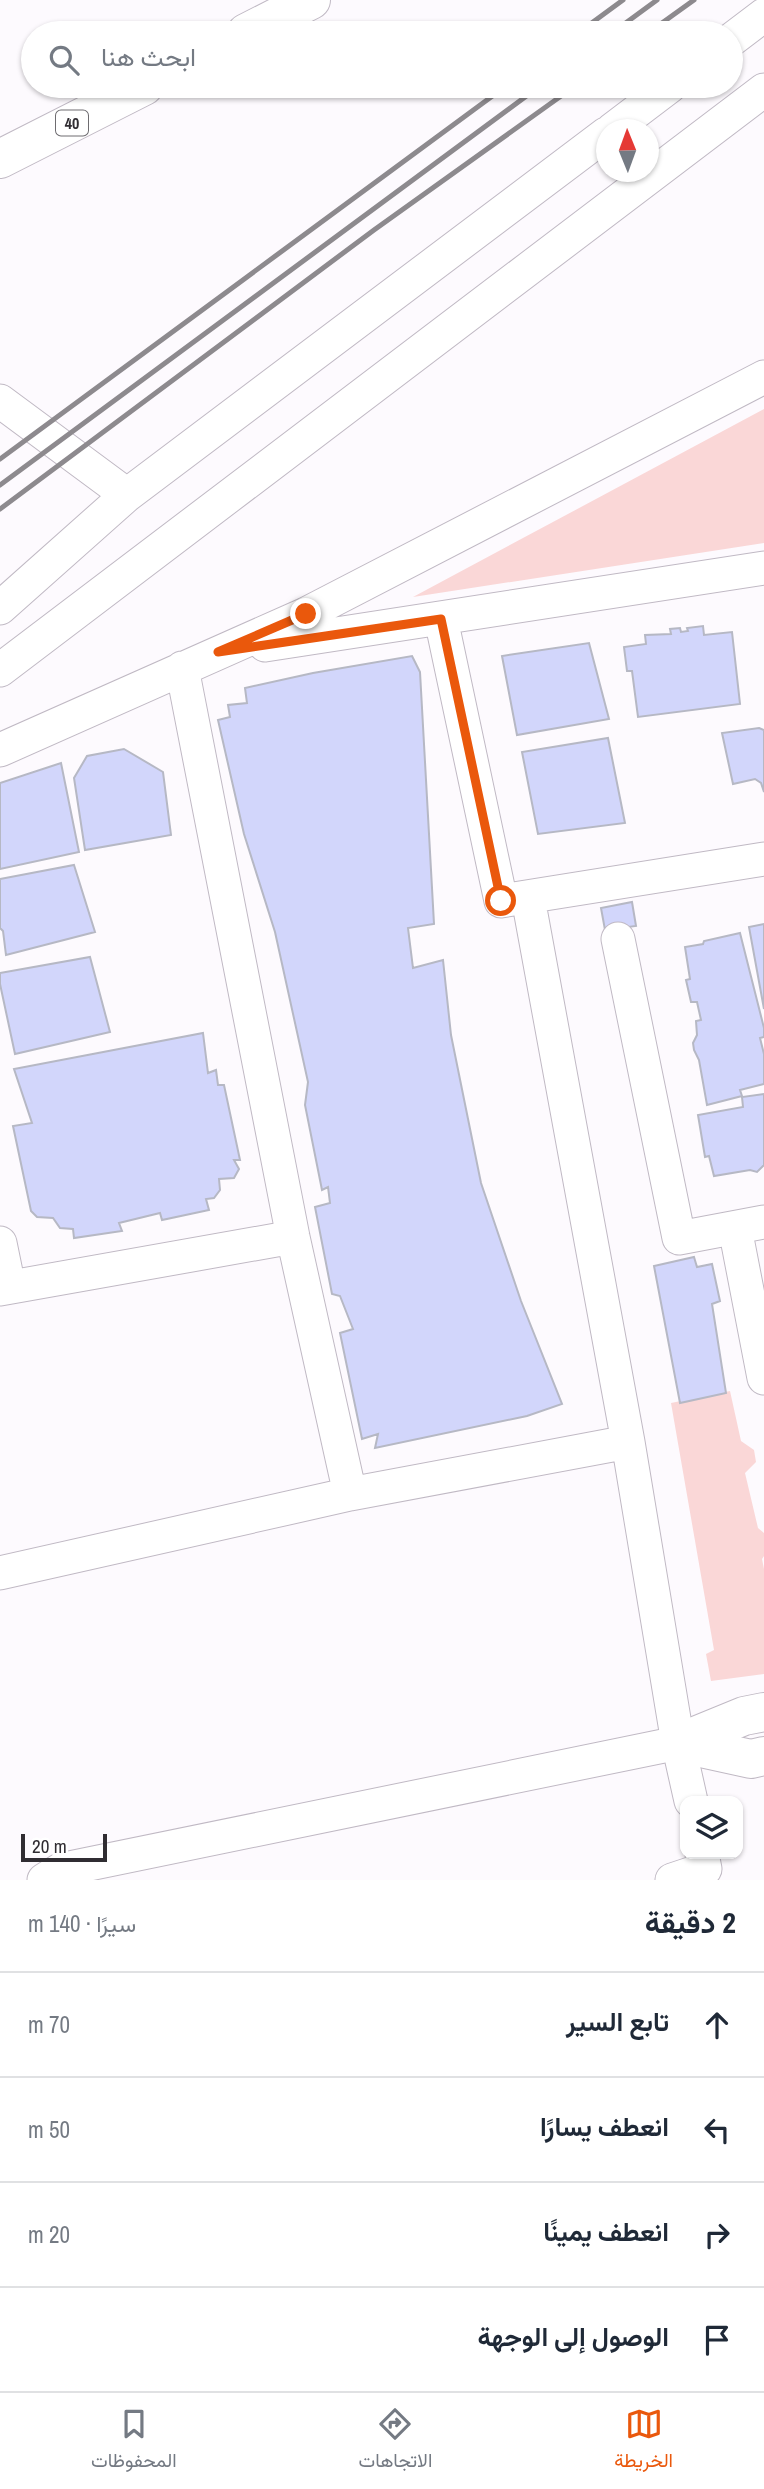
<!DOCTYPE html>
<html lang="ar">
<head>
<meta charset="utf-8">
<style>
  body { margin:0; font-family:"Archivo Narrow",Vazirmatn,sans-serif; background:#f2f2f3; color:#1f2937; direction:rtl }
  .controls { position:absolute; right:21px; bottom:21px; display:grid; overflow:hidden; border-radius:14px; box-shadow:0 2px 5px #0004 }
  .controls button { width:63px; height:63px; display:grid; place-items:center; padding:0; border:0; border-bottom:2px solid #e0e1e3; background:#fff; color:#1f2937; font:35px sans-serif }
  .compass { position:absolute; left:596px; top:119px; width:63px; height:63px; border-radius:50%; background:#fff; box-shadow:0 2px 5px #0004; rotate:359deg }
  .scale { position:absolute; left:21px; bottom:18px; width:86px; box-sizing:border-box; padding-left:7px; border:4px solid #302d32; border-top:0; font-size:19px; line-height:24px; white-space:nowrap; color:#302d32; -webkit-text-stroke:5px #fff; paint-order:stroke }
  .stop { position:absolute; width:21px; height:21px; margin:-16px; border:5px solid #ea580c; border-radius:50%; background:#fff }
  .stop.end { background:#ea580c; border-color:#fff; box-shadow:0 2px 7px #0008 }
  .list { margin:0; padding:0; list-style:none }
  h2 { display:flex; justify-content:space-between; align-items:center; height:91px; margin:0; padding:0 28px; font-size:30px }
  h2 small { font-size:23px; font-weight:400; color:#747a83 }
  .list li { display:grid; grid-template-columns:46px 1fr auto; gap:21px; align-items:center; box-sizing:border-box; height:105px; padding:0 28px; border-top:2px solid #e0e1e3 }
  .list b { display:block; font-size:26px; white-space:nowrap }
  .list em { font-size:23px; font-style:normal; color:#747a83 }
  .icon { flex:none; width:38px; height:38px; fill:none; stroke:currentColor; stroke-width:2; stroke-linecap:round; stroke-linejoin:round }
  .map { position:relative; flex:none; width:764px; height:1880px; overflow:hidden; direction:ltr }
  .search { position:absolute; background:#fff; box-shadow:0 2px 5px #0004; left:21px; right:21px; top:21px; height:77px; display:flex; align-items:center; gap:18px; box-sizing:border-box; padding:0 24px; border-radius:38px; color:#747a83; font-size:26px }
  .sheet { height:511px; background:#fff }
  nav { display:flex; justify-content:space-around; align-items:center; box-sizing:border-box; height:98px; border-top:2px solid #e0e1e3; background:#fff; font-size:19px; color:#747a83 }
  nav a { display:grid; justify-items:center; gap:4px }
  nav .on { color:#ea580c }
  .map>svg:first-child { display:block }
  .green { fill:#fad7d7 }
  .building { fill:#d2d6fb; stroke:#b6b8c4; stroke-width:2 }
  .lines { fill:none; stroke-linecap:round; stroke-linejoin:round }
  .minor-casing { stroke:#c0b9c4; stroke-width:35 }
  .tertiary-casing { stroke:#c0b9c4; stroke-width:40 }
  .motorway-casing { stroke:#c0b9c4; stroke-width:40 }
  .minor { stroke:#fff; stroke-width:33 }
  .tertiary { stroke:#fff; stroke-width:38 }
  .motorway { stroke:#fff; stroke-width:38 }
  .rail { stroke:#8d8a8e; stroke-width:5 }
  .route { stroke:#ea580c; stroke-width:9 }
  .labels { text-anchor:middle; stroke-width:7; stroke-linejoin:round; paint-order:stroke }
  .shield { fill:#fff; stroke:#6e6c70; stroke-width:2 }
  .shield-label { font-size:16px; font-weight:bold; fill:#302d32 }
</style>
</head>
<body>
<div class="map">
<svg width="764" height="1880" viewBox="0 0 764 1880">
  <rect width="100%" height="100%" fill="#fdfafe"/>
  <!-- green -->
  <path class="green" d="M 764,409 L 764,543 L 413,597 Z
    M 730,1391 L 741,1441 L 754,1450 L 756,1462 L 745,1473 L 758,1528 L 764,1533 L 764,1556 L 762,1559 L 764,1569 L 764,1674 L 711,1681 L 706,1654 L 714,1650 L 671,1403 Z"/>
  <!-- building -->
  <path class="building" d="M 703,626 L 704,635 L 732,632 L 740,704 L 638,717 L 632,671 L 627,671 L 624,647 L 646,644 L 645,635 L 671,634 L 670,629 L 680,628 L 681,632 L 688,631 L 687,628 Z
    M 589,643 L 609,719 L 517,735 L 502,656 Z
    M 412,656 L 420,672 L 434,924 L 408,928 L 413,968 L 443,960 L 451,1035 L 481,1183 L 521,1301 L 562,1404 L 527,1416 L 375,1448 L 378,1434 L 362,1439 L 340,1333 L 353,1329 L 340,1296 L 332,1294 L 315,1207 L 330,1203 L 328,1187 L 322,1190 L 305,1105 L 308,1082 L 275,932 L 244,834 L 218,720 L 230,717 L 228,705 L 247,703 L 245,688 L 313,673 Z
    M 759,728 L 764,730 L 764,792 L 761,783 L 755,779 L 733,784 L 722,733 Z
    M 608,738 L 625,823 L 538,834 L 522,752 Z
    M 124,749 L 163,772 L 171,835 L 85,850 L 74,778 L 87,756 Z
    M 61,763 L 79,852 L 0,869 L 0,783 Z
    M 74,865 L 95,932 L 6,955 L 3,931 L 0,928 L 0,879 Z
    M 632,902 L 636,926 L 605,930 L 601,908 Z
    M 764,924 L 764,1009 L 749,927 Z
    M 740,933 L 764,1028 L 764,1037 L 760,1038 L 764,1054 L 764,1084 L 740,1090 L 742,1096 L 707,1105 L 699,1060 L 694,1050 L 693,1043 L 697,1035 L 696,1021 L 701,1020 L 697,1002 L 691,1002 L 686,980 L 690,979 L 685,947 L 703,944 L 704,941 Z
    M 90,957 L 110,1032 L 15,1054 L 0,984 L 0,973 Z
    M 203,1033 L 208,1073 L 216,1070 L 218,1085 L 224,1085 L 240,1160 L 234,1160 L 239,1169 L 234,1178 L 219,1179 L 220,1190 L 214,1198 L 206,1199 L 209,1210 L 162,1220 L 160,1213 L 119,1223 L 122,1231 L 74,1238 L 73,1229 L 60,1228 L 53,1218 L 37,1217 L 31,1211 L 13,1126 L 32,1123 L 14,1069 Z
    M 764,1094 L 764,1165 L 757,1172 L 750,1170 L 714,1176 L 709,1156 L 705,1157 L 698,1115 L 743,1107 L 742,1097 Z
    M 694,1257 L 697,1267 L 712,1264 L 720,1301 L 712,1304 L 726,1393 L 680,1403 L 654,1266 Z"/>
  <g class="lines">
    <defs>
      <path id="minor" d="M 731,40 L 764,15
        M 612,130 L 670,86
        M 0,401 L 127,495
        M 0,608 L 127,495 L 606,134
        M 441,619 L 501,901 L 764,859
        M 265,645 L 764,568
        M 182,668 L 293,1237 L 350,1494
        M 0,670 L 764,90
        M 0,750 L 306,614 L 764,377
        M 528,898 L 628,1442 L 678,1743 L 691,1801
        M 618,939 L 679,1238 L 764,1222
        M 735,1228 L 764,1378
        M 0,1243 L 9,1287
        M 0,1289 L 293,1237
        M 0,1573 L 350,1494 L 628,1442
        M 44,1880 L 60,1870 L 678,1743
        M 672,1880 L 705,1869 L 702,1854"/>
      <path id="tertiary" d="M 678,1743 L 744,1716 L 764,1712
        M 678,1743 L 751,1759 L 764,1756"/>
      <path id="motorway" d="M 246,33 L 311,0
        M 0,159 L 144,86"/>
    </defs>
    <!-- minor casing -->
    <use href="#minor" class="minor-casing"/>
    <!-- tertiary casing -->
    <use href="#tertiary" class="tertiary-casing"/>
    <!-- motorway casing -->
    <use href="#motorway" class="motorway-casing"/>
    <!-- minor -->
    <use href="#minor" class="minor"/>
    <!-- tertiary -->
    <use href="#tertiary" class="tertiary"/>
    <!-- motorway -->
    <use href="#motorway" class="motorway"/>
    <!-- rail -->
    <path class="rail" d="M 578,33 L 623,0
      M 612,33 L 657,0
      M 648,33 L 694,0
      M 0,459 L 506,86
      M 0,485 L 540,86
      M 0,509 L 374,230 L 575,86"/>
  </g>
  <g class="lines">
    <!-- route -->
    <path class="route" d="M 306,614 L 218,652 L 441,619 L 501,901"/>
  </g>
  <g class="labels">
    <!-- shield labels -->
    <rect class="shield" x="56" y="110.5" width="32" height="25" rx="5"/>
    <g class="shield-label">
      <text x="72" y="129">40</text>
    </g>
  </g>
</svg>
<div class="controls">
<button><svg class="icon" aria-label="layers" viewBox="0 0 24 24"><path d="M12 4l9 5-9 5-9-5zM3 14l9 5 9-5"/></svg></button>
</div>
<svg class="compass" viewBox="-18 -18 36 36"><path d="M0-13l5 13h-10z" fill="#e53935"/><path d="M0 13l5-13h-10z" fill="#747a83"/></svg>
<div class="scale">20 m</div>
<div class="stop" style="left:501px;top:901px"></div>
<div class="stop end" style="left:306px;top:614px"></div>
<div class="search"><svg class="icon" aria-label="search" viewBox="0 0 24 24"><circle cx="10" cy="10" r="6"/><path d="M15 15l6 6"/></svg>ابحث هنا</div>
</div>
<section class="sheet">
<h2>2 دقيقة<small>سيرًا · 140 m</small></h2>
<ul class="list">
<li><svg class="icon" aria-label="ahead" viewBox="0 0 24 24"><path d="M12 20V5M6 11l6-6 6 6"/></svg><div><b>تابع السير</b></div><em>70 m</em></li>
<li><svg class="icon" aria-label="left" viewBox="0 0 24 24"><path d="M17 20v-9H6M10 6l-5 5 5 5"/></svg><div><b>انعطف يسارًا</b></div><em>50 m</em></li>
<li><svg class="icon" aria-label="right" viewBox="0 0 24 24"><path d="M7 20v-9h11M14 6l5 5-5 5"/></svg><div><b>انعطف يمينًا</b></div><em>20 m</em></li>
<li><svg class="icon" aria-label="arrive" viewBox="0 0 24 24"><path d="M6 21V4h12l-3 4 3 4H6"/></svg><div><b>الوصول إلى الوجهة</b></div></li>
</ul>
</section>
<nav>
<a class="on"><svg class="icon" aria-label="map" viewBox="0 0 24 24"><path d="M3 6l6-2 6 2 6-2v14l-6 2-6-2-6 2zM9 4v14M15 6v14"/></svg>الخريطة</a>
<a><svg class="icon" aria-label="directions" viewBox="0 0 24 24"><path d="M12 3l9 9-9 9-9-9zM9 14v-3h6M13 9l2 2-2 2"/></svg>الاتجاهات</a>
<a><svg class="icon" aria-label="saved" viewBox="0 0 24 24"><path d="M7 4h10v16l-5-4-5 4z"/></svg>المحفوظات</a>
</nav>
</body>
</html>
